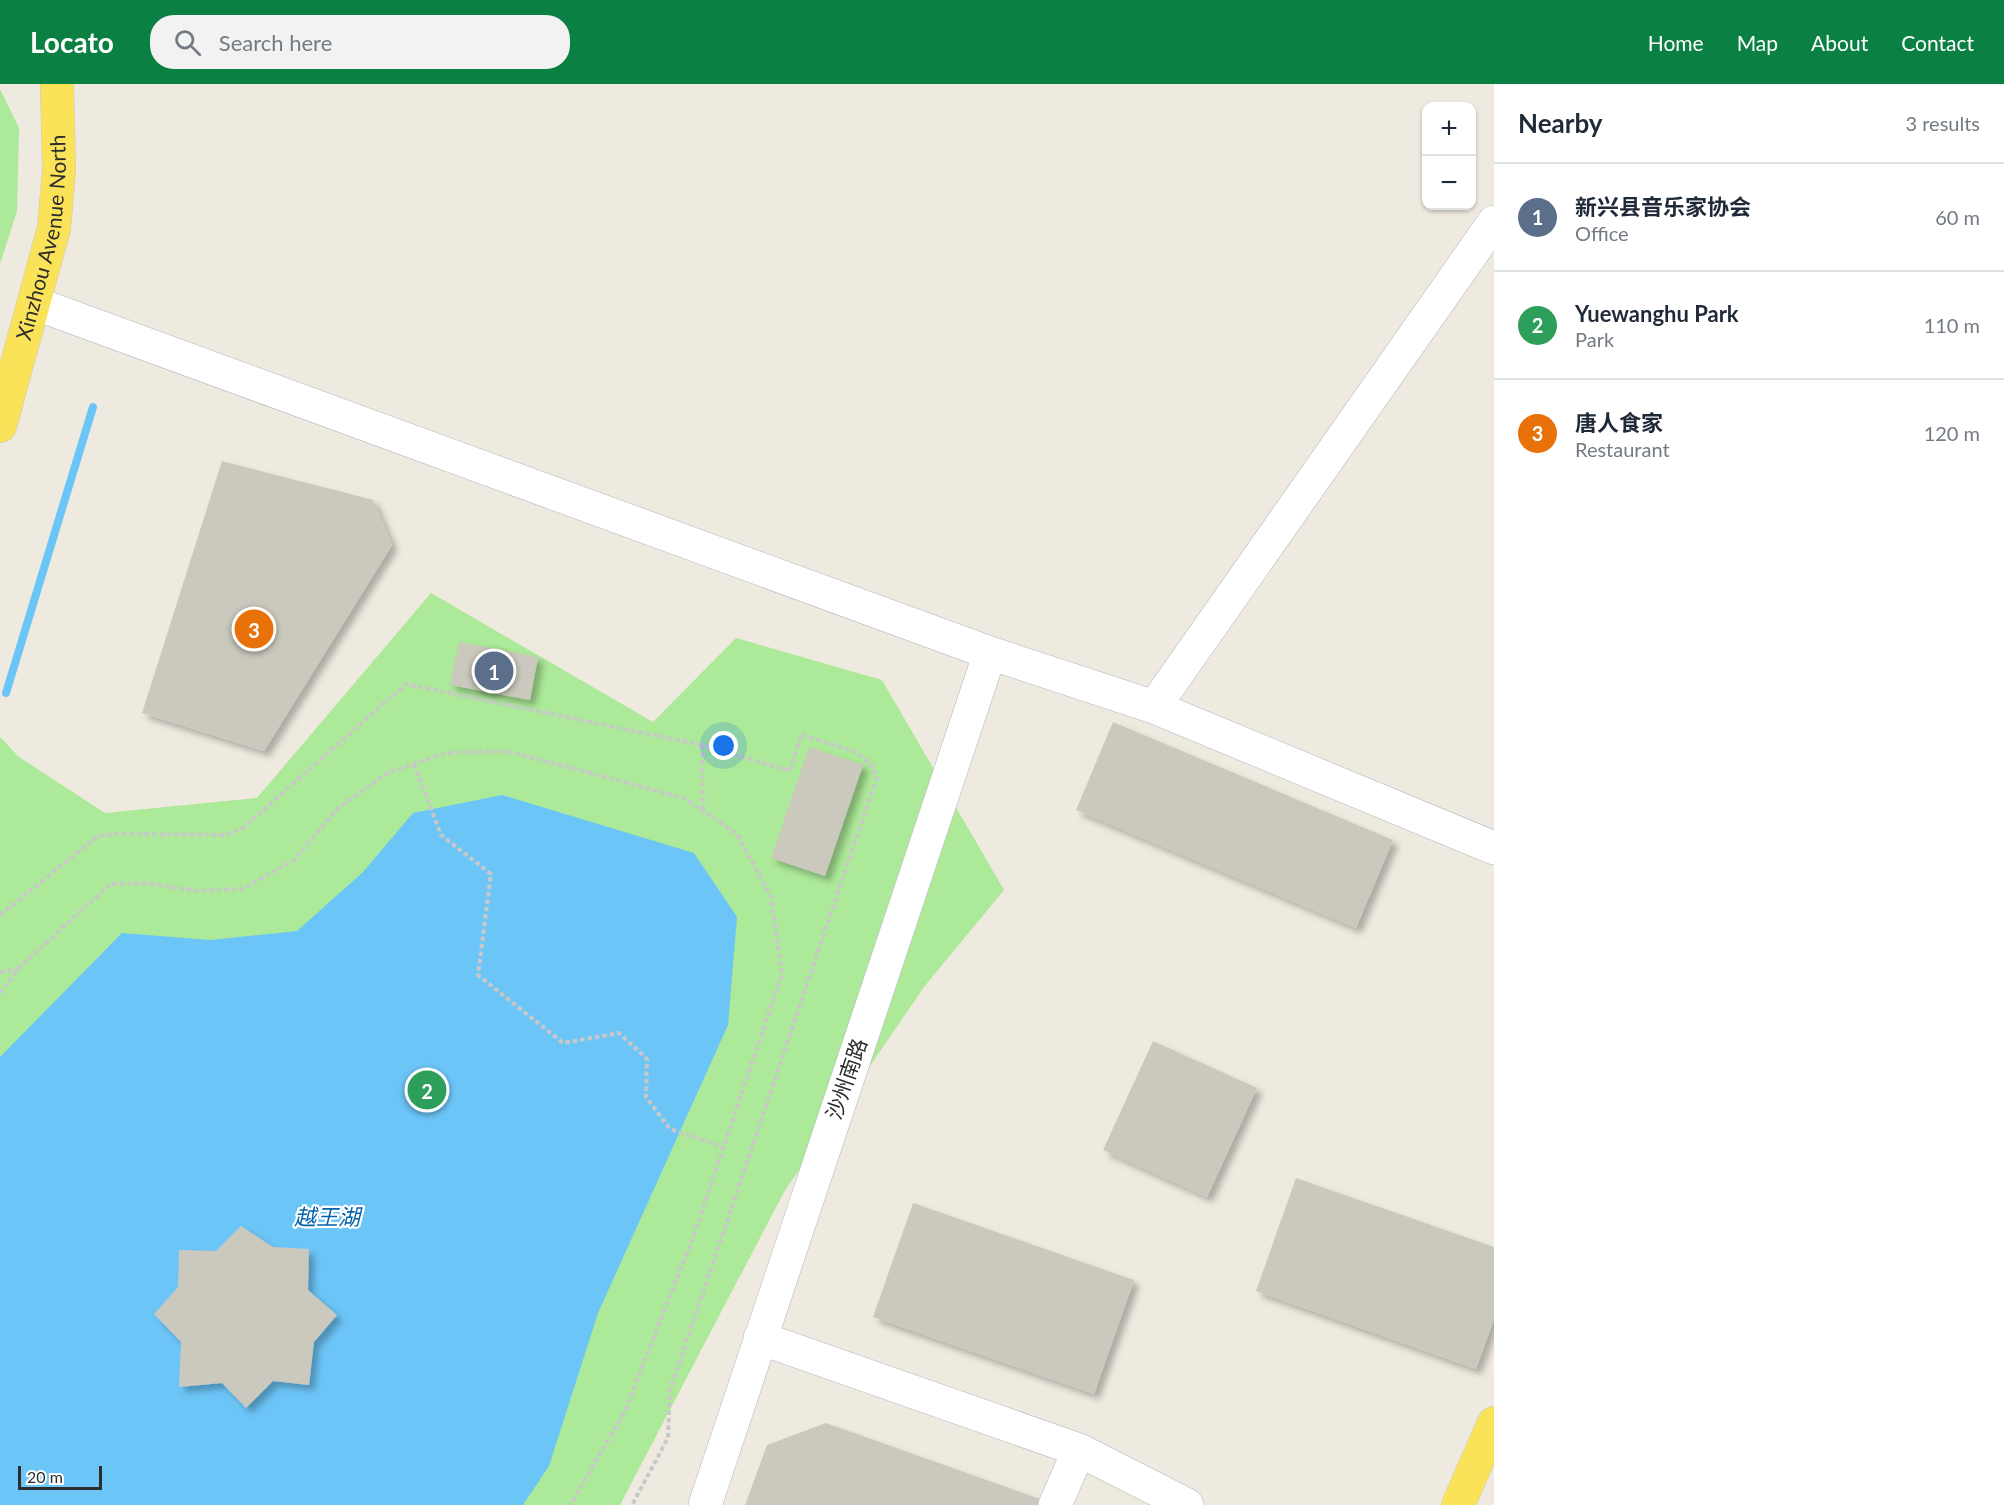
<!DOCTYPE html>
<html lang="en">
<head>
<meta charset="utf-8">
<style>
  body { margin:0; font-family:Lato,"Noto Sans SC",sans-serif; background:#f2f2f3; color:#1f2937 }
  .controls { position:absolute; right:18px; top:18px; display:grid; overflow:hidden; border-radius:12px; box-shadow:0 2px 4px #0004 }
  .controls button { width:54px; height:54px; display:grid; place-items:center; padding:0; border:0; border-bottom:2px solid #e0e1e3; background:#fff; color:#1f2937; font:30px sans-serif }
  .scale { position:absolute; left:18px; bottom:15px; width:84px; box-sizing:border-box; padding-left:6px; border:3px solid #2d2d2d; border-top:0; font-size:16px; line-height:21px; white-space:nowrap; color:#2d2d2d; -webkit-text-stroke:4px #fff; paint-order:stroke }
  .you { position:absolute; left:724px; top:662px; width:21px; height:21px; margin:-15px; border:4px solid #fff; border-radius:50%; background:#1a73e8; box-shadow:0 0 0 9px #1a73e833 }
  .badge { display:grid; place-items:center; width:39px; height:39px; border-radius:50%; background:#0b8043; color:#fff; font-size:20px; font-weight:700 }
  .pin { position:absolute; translate:-50% -50%; border:3px solid #fff; box-shadow:0 2px 6px #0006 }
  .list { margin:0; padding:0; list-style:none }
  h2 { display:flex; justify-content:space-between; align-items:center; height:78px; margin:0; padding:0 24px; font-size:26px }
  h2 small { font-size:20px; font-weight:400; color:#747a83 }
  .list li { display:grid; grid-template-columns:39px 1fr auto; gap:18px; align-items:center; box-sizing:border-box; height:108px; padding:0 24px; border-top:2px solid #e0e1e3 }
  .list b { display:block; font-size:22px; white-space:nowrap }
  .list p { margin:0; font-size:20px; white-space:nowrap; color:#747a83 }
  .list em { font-size:20px; font-style:normal; color:#747a83 }
  .icon { flex:none; width:33px; height:33px; fill:none; stroke:currentColor; stroke-width:2; stroke-linecap:round; stroke-linejoin:round }
  .map { position:relative; flex:none; width:1494px; height:1421px; overflow:hidden }
  header { display:flex; align-items:center; gap:36px; box-sizing:border-box; height:84px; padding:0 30px; background:#0b8043; color:#fff }
  header strong { font-size:28px }
  nav { display:flex; gap:33px; margin-inline-start:auto; font-size:21px }
  .search { width:420px; height:54px; background:#f2f2f3; display:flex; align-items:center; gap:15px; box-sizing:border-box; padding:0 21px; border-radius:24px; color:#747a83; font-size:22px }
  main { display:flex }
  aside { flex:1; background:#fff }
  .map>svg:first-child { display:block }
  .green { fill:#ace998 }
  .water { fill:#6cc5f7 }
  .lines { fill:none; stroke-linecap:round; stroke-linejoin:round }
  .stream { stroke:#6cc5f7; stroke-width:8 }
  .building { fill:#cbc8bd; filter:url(#shadow) }
  .minor-casing { stroke:#b3b4c1; stroke-width:34 }
  .major-casing { stroke:#c8c8c8; stroke-width:34 }
  .path { stroke:#c8c8c8; stroke-width:4; stroke-dasharray:4.5 3; stroke-linecap:butt }
  .minor { stroke:#fff; stroke-width:33 }
  .major { stroke:#fae359; stroke-width:33 }
  .labels { text-anchor:middle; stroke-width:4.5; stroke-linejoin:round; paint-order:stroke }
  .street-label { font-size:21px; fill:#2d2d2d; stroke:#fff }
  .water-label { font-size:22px; font-style:italic; fill:#0562aa; stroke:#fff }
</style>
</head>
<body>
<header>
<strong>Locato</strong>
<div class="search"><svg class="icon" aria-label="search" viewBox="0 0 24 24"><circle cx="10" cy="10" r="6"/><path d="M15 15l6 6"/></svg>Search here</div>
<nav><a>Home</a><a>Map</a><a>About</a><a>Contact</a></nav>
</header>
<main>
<div class="map">
<svg width="1494" height="1421" viewBox="0 0 1494 1421">
  <defs>
    <filter id="shadow"><feDropShadow dx="5.5" dy="5.5" stdDeviation="3" flood-color="#0004"/></filter>
  </defs>
  <rect width="100%" height="100%" fill="#efeadf"/>
  <!-- green -->
  <path class="green" d="M 0,5 L 19,44 L 17,127 L 0,180 Z
    M 431,509 L 653,638 L 736,554 L 882,596 L 1004,806 L 924,903 L 784,1108 L 620,1421 L 0,1421 L 0,653 L 19,673 L 105,729 L 257,714 Z"/>
  <!-- water -->
  <path class="water" d="M 502,711 L 694,769 L 737,833 L 728,941 L 598,1229 L 549,1382 L 523,1421 L 0,1421 L 0,973 L 122,849 L 210,856 L 297,847 L 363,788 L 413,729 Z"/>
  <g class="lines">
    <!-- stream -->
    <path class="stream" d="M 6,609 L 93,323"/>
  </g>
  <!-- building -->
  <path class="building" d="M 222,377 L 373,416 L 392,461 L 264,667 L 142,629 Z
    M 459,558 L 538,573 L 530,616 L 450,601 Z
    M 1113,638 L 1393,756 L 1356,844 L 1076,726 Z
    M 809,663 L 863,681 L 825,792 L 771,774 Z
    M 1153,957 L 1257,1004 L 1207,1113 L 1103,1066 Z
    M 1296,1094 L 1494,1163 L 1494,1235 L 1476,1285 L 1256,1207 Z
    M 913,1119 L 1134,1196 L 1094,1310 L 873,1233 Z
    M 241,1142 L 273,1163 L 309,1165 L 308,1206 L 337,1231 L 314,1258 L 309,1301 L 273,1297 L 246,1324 L 222,1299 L 179,1303 L 181,1258 L 154,1230 L 178,1203 L 179,1166 L 216,1167 Z
    M 826,1339 L 1043,1416 L 1042,1421 L 745,1421 L 767,1361 Z"/>
  <g class="lines">
    <defs>
      <path id="minor" d="M 34,219 L 990,569 L 1154,623 L 1494,764
        M 1154,623 L 1494,138
        M 760,1254 L 1079,1366 L 1187,1421
        M 705,1421 L 990,569
        M 1055,1421 L 1079,1366"/>
      <g id="major">
        <path id="s1" d="M 0,342 L 54,144 L 59,86 L 57,0"/>
        <path d="M 1458,1421 L 1494,1339"/>
      </g>
    </defs>
    <!-- minor casing -->
    <use href="#minor" class="minor-casing"/>
    <!-- major casing -->
    <use href="#major" class="major-casing"/>
    <!-- path -->
    <path class="path" d="M 702,661 L 703,726
      M 414,680 L 441,751 L 491,790 L 478,891 L 563,959 L 619,949 L 647,975 L 646,1013 L 670,1045 L 724,1063
      M 0,831 L 98,752 L 115,750 L 226,751 L 243,744 L 406,600 L 702,661 L 790,687 L 801,651 L 854,667 L 870,679 L 877,693 L 670,1306 L 668,1354 L 632,1421
      M 0,888 L 17,885
      M 0,909 L 18,885 L 110,800 L 146,799 L 197,807 L 242,805 L 293,777 L 338,724 L 389,688 L 447,669 L 507,667 L 684,714 L 737,750 L 771,813 L 782,890 L 694,1151 L 624,1329 L 570,1421"/>
    <!-- minor -->
    <use href="#minor" class="minor"/>
    <!-- major -->
    <use href="#major" class="major"/>
  </g>
  <g class="labels">
    <!-- street labels -->
    <g class="street-label">
      <text dy="7" stroke="none"><textPath href="#s1" startOffset="194">Xinzhou Avenue North</textPath></text>
      <text transform="translate(847 995) rotate(-71)" y="7">沙州南路</text>
    </g>
    <!-- water labels -->
    <g class="water-label">
      <text x="327" y="1141">越王湖</text>
    </g>
  </g>
</svg>
<div class="controls">
<button>+</button>
<button>−</button>
</div>
<div class="scale">20 m</div>
<div class="you"></div>
<div class="pin badge" style="left:494px;top:587px;background:#5c6f8a">1</div>
<div class="pin badge" style="left:427px;top:1006px;background:#2e9e5b">2</div>
<div class="pin badge" style="left:254px;top:545px;background:#e8710a">3</div>
</div>
<aside>
<h2>Nearby<small>3 results</small></h2>
<ul class="list">
<li><span class="badge" style="background:#5c6f8a">1</span><div><b>新兴县音乐家协会</b><p>Office</p></div><em>60 m</em></li>
<li><span class="badge" style="background:#2e9e5b">2</span><div><b>Yuewanghu Park</b><p>Park</p></div><em>110 m</em></li>
<li><span class="badge" style="background:#e8710a">3</span><div><b>唐人食家</b><p>Restaurant</p></div><em>120 m</em></li>
</ul>
</aside>
</main>
</body>
</html>
